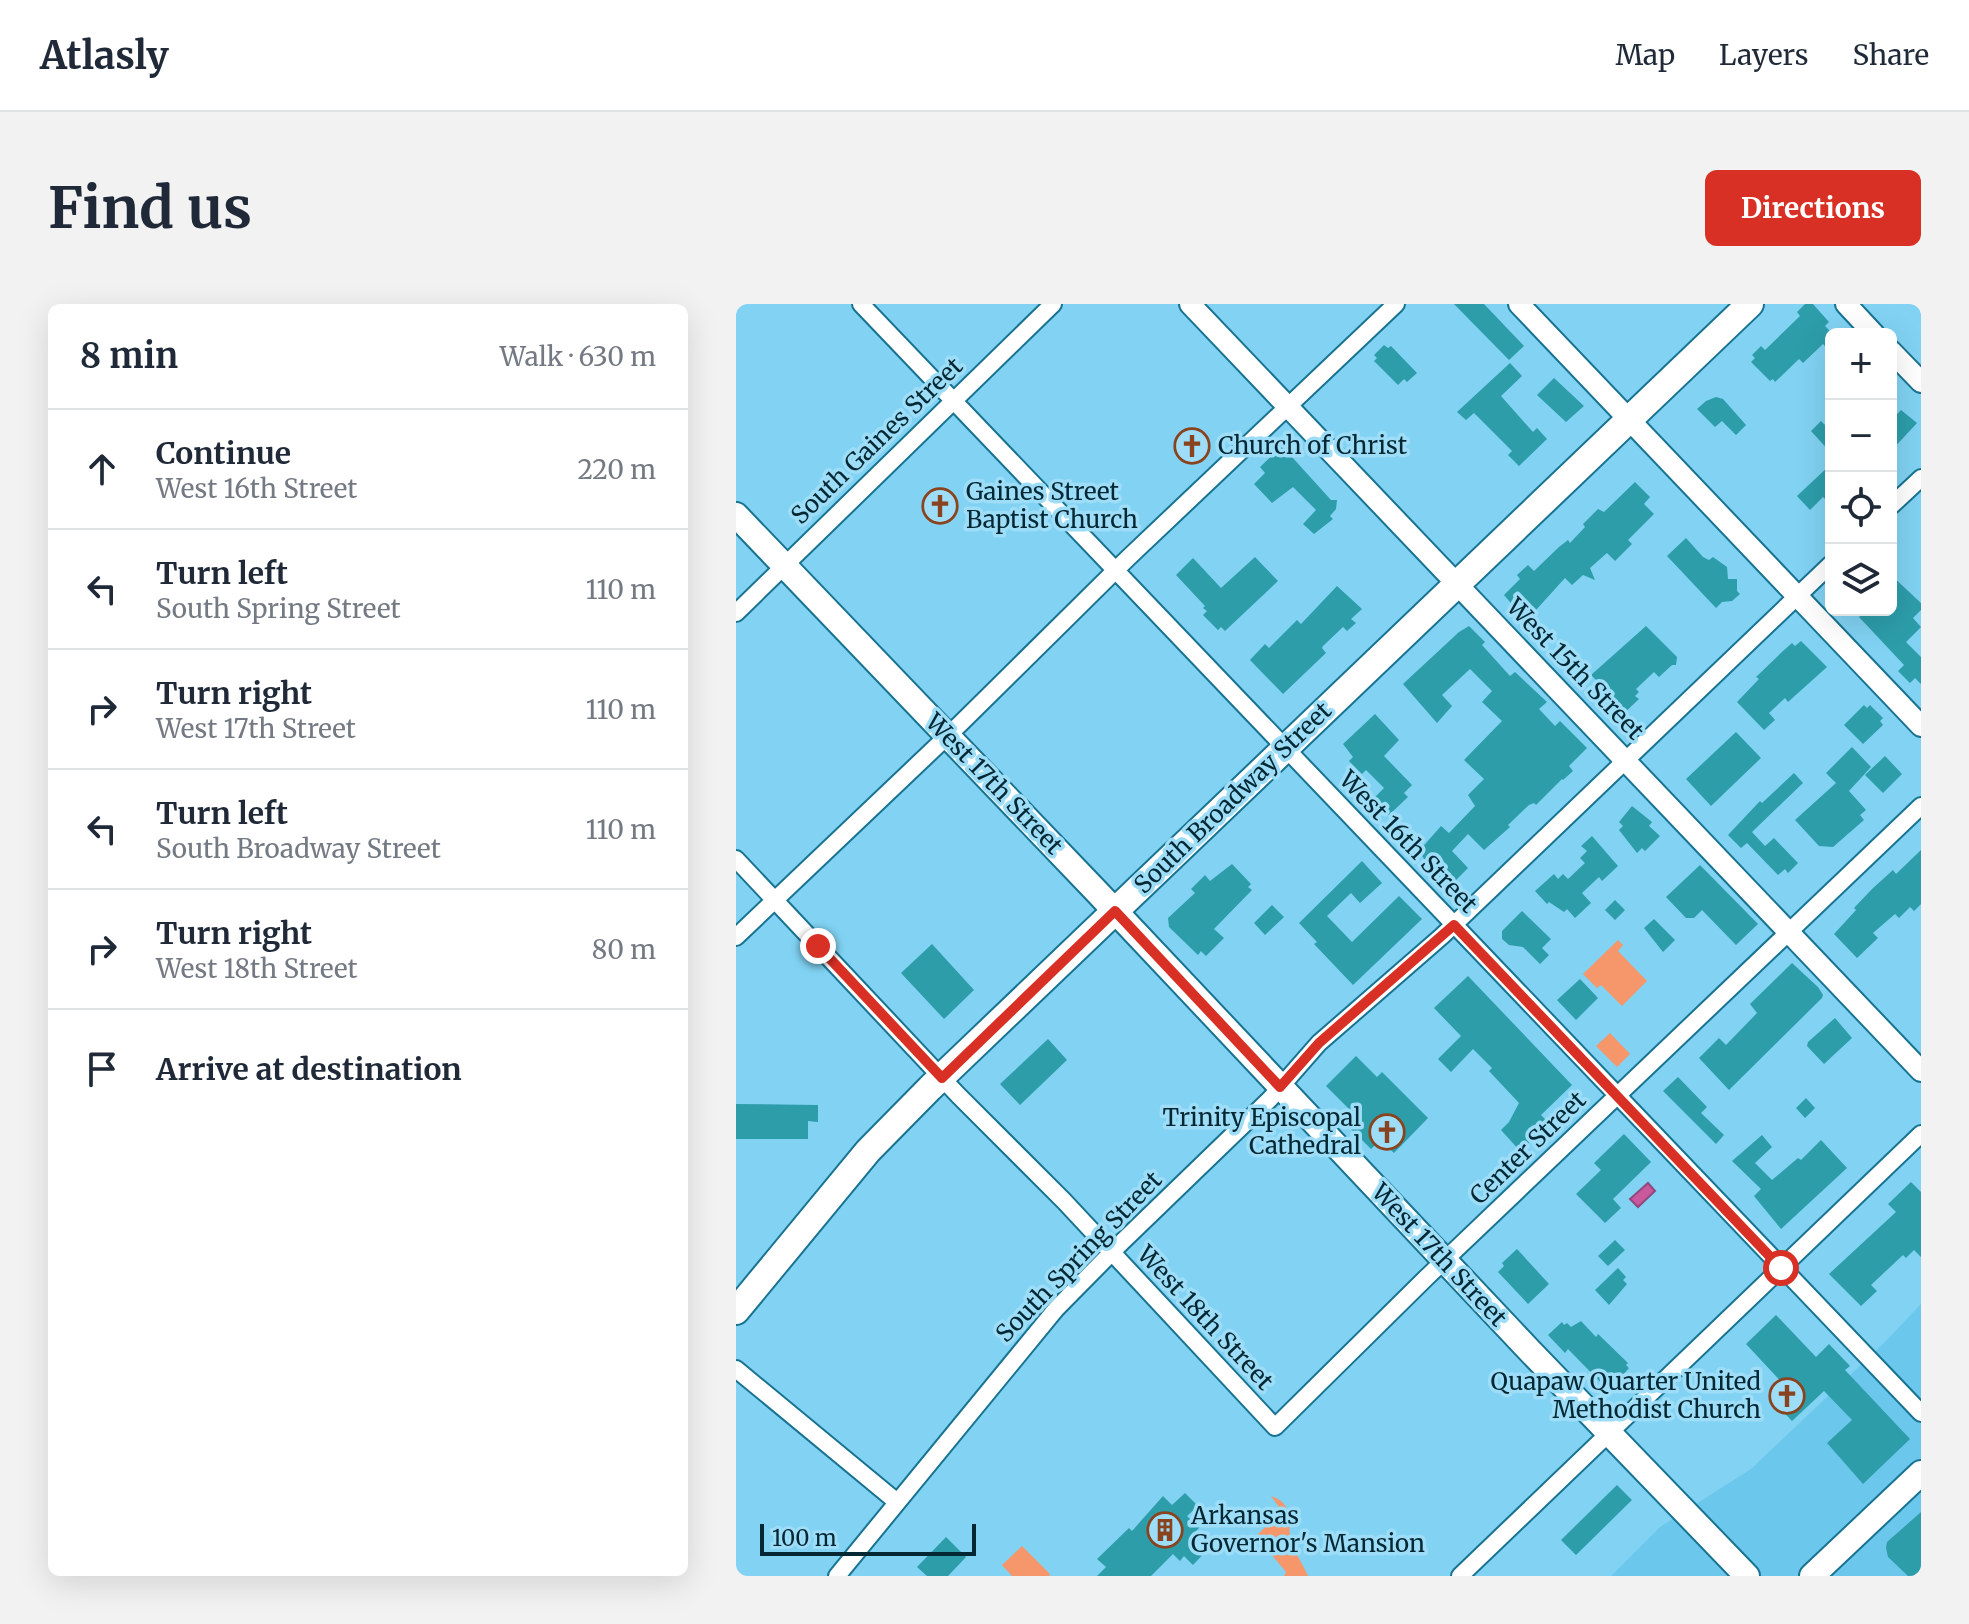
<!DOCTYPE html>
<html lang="en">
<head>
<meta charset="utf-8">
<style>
  body { margin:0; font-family:Merriweather,serif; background:#f2f2f3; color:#1f2937 }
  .controls { position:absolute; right:24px; top:24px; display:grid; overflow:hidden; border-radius:12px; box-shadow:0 8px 32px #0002 }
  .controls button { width:72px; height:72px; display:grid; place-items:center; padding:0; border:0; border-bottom:2px solid #e0e1e3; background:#fff; color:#1f2937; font:40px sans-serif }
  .scale { position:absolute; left:24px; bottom:20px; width:216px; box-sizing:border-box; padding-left:8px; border:4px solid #032834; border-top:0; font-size:22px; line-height:28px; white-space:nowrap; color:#032834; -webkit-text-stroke:6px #9eddf7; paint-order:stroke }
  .stop { position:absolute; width:24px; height:24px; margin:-18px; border:6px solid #d93025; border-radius:50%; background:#fff }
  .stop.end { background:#d93025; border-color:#fff; box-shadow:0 2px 8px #0008 }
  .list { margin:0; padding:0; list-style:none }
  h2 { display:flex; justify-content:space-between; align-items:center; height:104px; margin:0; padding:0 32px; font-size:34px }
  h2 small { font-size:26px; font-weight:400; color:#747a83 }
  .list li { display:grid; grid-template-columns:52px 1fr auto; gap:24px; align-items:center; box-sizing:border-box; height:120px; padding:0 32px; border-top:2px solid #e0e1e3 }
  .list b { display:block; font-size:30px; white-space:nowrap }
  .list p { margin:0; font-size:26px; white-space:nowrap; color:#747a83 }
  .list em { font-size:26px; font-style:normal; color:#747a83 }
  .icon { flex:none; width:44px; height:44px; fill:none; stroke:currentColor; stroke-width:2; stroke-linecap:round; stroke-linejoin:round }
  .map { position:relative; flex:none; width:1185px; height:1272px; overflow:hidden; border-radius:12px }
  header { display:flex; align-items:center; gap:48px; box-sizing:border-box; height:112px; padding:0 40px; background:#fff; border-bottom:2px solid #e0e1e3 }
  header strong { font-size:38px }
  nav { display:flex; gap:44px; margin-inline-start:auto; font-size:28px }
  .intro { display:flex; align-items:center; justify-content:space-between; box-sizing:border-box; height:192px; padding:0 48px }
  h1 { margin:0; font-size:56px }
  .button { padding:20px 36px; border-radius:12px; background:#d93025; color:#fff; font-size:28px; font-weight:700 }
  main { display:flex; gap:48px; padding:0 48px }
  aside { flex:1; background:#fff; border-radius:12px; box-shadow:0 8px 32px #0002 }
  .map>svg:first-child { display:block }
  .built { fill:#6bc7eb }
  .green { fill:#f5976b }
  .water { fill:#ca589c; stroke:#8e4a7d; stroke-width:2 }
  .building { fill:#2d9daa }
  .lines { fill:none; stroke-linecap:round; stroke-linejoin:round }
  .minor-casing { stroke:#187391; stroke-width:20 }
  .tertiary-casing { stroke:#187391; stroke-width:24 }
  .secondary-casing { stroke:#187391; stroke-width:28 }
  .primary-casing { stroke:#187391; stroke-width:30 }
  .minor { stroke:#fff; stroke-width:16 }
  .tertiary { stroke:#fff; stroke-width:20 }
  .secondary { stroke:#fff; stroke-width:24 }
  .primary { stroke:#fff; stroke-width:26 }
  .route { stroke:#d93025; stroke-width:10 }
  .labels { text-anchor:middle; stroke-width:7; stroke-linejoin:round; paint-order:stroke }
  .street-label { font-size:24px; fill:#032834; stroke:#9eddf7 }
  .poi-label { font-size:24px; fill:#032834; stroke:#9eddf7; text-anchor:start }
</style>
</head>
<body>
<header>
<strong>Atlasly</strong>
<nav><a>Map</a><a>Layers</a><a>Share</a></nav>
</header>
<div class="intro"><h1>Find us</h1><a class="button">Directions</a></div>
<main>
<aside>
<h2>8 min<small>Walk · 630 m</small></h2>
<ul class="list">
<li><svg class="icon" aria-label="ahead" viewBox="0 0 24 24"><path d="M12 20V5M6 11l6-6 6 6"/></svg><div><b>Continue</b><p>West 16th Street</p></div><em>220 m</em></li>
<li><svg class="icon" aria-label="left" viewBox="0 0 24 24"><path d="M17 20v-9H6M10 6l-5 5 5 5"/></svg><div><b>Turn left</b><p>South Spring Street</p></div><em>110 m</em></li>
<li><svg class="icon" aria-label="right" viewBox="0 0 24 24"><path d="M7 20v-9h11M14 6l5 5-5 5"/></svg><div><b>Turn right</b><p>West 17th Street</p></div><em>110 m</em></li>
<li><svg class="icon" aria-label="left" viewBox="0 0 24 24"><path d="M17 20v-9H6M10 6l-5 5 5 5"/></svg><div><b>Turn left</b><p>South Broadway Street</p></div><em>110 m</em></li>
<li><svg class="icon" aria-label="right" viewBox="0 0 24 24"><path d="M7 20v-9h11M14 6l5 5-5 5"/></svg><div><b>Turn right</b><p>West 18th Street</p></div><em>80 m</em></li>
<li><svg class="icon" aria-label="arrive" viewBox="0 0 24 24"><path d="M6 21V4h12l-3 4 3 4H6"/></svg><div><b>Arrive at destination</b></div></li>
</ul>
</aside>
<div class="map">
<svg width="1185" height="1272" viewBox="0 0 1185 1272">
  <rect width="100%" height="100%" fill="#81d2f3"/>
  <!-- built -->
  <path class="built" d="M 1185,1000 L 1185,1272 L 875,1272 L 924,1223 L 1015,1165 L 1150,1037 Z"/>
  <!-- green -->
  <path class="green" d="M 882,636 L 887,641 L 882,647 L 911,677 L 886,702 L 865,681 L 861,684 L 847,670 Z
    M 874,729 L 894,750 L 881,763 L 860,742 Z
    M 535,1192 C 559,1200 550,1217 555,1236 C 558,1248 567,1260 572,1272 L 548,1272 L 550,1268 L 520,1232 L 543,1210 L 548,1216 L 551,1214 Z
    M 286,1242 L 314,1270 L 313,1272 L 276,1272 L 266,1261 Z"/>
  <!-- water -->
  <path class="water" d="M 912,879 L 919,887 L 902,903 L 894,895 Z"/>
  <!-- building -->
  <path class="building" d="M 718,0 L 748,0 L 788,42 L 773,56 Z
    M 1069,0 L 1077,0 L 1093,18 L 1089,22 L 1095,28 L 1095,49 L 1087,40 L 1067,59 L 1063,55 L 1039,78 L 1037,75 L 1034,77 L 1015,58 L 1019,54 L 1016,51 L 1025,42 L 1029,46 L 1064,12 L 1061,8 Z
    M 648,41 L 652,44 L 655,42 L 681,69 L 671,78 L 668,75 L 662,81 L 638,57 L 641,54 L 638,51 Z
    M 774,59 L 786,72 L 765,92 L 797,128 L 801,124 L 811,135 L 783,162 L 772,151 L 776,147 L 738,109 L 730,116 L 721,108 Z
    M 818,74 L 848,102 L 830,118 L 801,91 Z
    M 980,93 L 987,95 L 1010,121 L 1000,131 L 986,117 L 979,123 L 961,105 L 970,97 Z
    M 1165,106 L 1181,119 L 1155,147 L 1155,116 Z
    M 1085,117 L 1095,127 L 1095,149 L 1075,127 Z
    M 546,142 L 595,196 L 601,196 L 600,205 L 594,212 L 597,215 L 578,230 L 567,220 L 580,206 L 557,183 L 536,199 L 518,180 L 529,169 L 524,163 Z
    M 1095,160 L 1095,201 L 1087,193 L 1074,206 L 1061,192 Z
    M 899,178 L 914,193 L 908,200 L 918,210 L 892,236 L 896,240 L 879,257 L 871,249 L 854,264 L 859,276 L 847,271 L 836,281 L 829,274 L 790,317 L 768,291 L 784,275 L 781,271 L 792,261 L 798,267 L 823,243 L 832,236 L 834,239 L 849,223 L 847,220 L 862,205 L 868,208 Z
    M 950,234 L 967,253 L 973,256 L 977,253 L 991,263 L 992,275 L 1001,275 L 1001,287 L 1004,290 L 996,297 L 986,298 L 980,304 L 931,252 Z
    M 519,253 L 542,277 L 489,327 L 485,323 L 482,326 L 467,311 L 471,307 L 467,304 L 469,302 L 440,271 L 457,254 L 485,284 Z
    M 1155,271 L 1185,299 L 1185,306 L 1177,314 L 1185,323 L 1170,338 L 1185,353 L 1185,380 L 1179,374 L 1174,379 L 1162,367 L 1168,361 L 1123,313 L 1130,306 L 1155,306 Z
    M 601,282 L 626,305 L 615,315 L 620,319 L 611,327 L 607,323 L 587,342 L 586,344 L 590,349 L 547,390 L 514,356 L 529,340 L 533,344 L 561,316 L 565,320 Z
    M 733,322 L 749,338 L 746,341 L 774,372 L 779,368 L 811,398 L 803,405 L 819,422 L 824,417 L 851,444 L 833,462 L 837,467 L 827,476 L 826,475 L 800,501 L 798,499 L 793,501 L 772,521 L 774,523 L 748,546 L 732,530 L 716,547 L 732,564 L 718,578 L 712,576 L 709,579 L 689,559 L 690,558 L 683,547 L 705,522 L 713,529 L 739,502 L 732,491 L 748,475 L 728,456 L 766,417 L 746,398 L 756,387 L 734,365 L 706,391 L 716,402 L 701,419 L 667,380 L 723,328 Z
    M 910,322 L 941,353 L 940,361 L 936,361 L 923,373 L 918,368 L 900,385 L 903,388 L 899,392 L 903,395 L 885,412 L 874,400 L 876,398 L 867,391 L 867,386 L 861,381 L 863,379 L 855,371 Z
    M 1065,337 L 1091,363 L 1052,398 L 1049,394 L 1033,409 L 1039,416 L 1028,426 L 1001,398 L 1023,375 L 1020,373 L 1047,347 L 1056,339 L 1059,342 Z
    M 1128,401 L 1131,404 L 1134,401 L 1147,414 L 1144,417 L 1147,421 L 1127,440 L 1108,421 Z
    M 639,410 L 663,436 L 648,452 L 676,481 L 668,489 L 672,493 L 653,511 L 636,496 L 648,484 L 630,466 L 626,470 L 613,457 L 617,453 L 607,440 Z
    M 1000,428 L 1025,454 L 975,502 L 950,475 Z
    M 1116,443 L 1135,463 L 1113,487 L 1130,506 L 1124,511 L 1128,516 L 1097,543 L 1083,542 L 1059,516 L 1100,479 L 1090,469 Z
    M 1149,452 L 1166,470 L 1147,489 L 1129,471 Z
    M 1058,469 L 1067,479 L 1016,528 L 1029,542 L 1038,534 L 1062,559 L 1052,569 L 1049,565 L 1042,571 L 1011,539 L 1005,544 L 992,531 L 1024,497 L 1026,499 Z
    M 896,502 L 916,518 L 913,522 L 924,532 L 909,547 L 906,544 L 901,549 L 883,526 L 887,522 L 883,518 Z
    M 856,532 L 882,562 L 866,577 L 863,573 L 846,589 L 855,599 L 839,614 L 831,605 L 828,608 L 813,598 L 811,600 L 799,587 L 818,570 L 822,575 L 827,570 L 832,575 L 849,559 L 844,554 L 851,547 L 845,542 Z
    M 1185,546 L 1185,600 L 1178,607 L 1174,603 L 1163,614 L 1159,610 L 1137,629 L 1142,634 L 1121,654 L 1098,630 L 1120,606 L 1118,604 L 1136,585 L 1157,566 L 1160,570 Z
    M 626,557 L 646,579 L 624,599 L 615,589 L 591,612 L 616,638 L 663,592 L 686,615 L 617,681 L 578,640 L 581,638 L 563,619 Z
    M 496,560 L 515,580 L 512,583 L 516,586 L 478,625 L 488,634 L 470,652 L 465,647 L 462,651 L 433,623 L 432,614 L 459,589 L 455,585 L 469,571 L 474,577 Z
    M 964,561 L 1022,620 L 1000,641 L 966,606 L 958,614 L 950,614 L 930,593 Z
    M 879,596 L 889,606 L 879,616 L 869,606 Z
    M 536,601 L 548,613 L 529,631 L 518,619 Z
    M 786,607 L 815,635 L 806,644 L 813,651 L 804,660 L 787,643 L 773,641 L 766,635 L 766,627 Z
    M 918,615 L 939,636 L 927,648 L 908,624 Z
    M 196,640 L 238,686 L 208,715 L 165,669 Z
    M 1056,659 L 1082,683 L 1087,691 L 1086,694 L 993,786 L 963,754 L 983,734 L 990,741 L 1021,709 L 1014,700 Z
    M 732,672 L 836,781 L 805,811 L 813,819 L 784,847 L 765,826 L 773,818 L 783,799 L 753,767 L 756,764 L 737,745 L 715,768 L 702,755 L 725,732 L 698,704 Z
    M 844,675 L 862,694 L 840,716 L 821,696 Z
    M 1099,714 L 1116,734 L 1088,760 L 1071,742 L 1072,738 Z
    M 312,735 L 331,756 L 284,801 L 264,780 Z
    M 620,752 L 641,773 L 646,768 L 692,814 L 658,849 L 644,836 L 635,845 L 604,814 L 613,805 L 590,782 Z
    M 942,773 L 971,803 L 965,809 L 988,831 L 980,840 L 927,787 Z
    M 1070,794 L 1079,804 L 1069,814 L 1060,804 Z
    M 0,800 L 82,801 L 82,818 L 72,817 L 72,835 L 0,835 Z
    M 888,830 L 915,858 L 877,895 L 885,904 L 869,919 L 840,890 L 865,866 L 858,859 Z
    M 1026,831 L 1036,843 L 1019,859 L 1036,876 L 1062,854 L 1065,856 L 1085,836 L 1111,864 L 1045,925 L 1018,892 L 1025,885 L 996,857 Z
    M 1175,878 L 1185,888 L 1185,953 L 1178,946 L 1170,954 L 1167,951 L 1135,981 L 1141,987 L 1125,1002 L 1093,970 L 1160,908 L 1152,900 Z
    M 879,936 L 889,946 L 872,962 L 862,952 Z
    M 781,945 L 813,980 L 792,1000 L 762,968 L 768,962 L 766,959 Z
    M 882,964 L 890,973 L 887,976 L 891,980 L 873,1001 L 859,986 Z
    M 1040,1011 L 1080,1053 L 1093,1040 L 1114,1062 L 1109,1066 L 1174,1135 L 1127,1180 L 1091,1139 L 1116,1116 L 1088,1087 L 1056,1117 L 1036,1096 L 1050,1083 L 1010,1040 Z
    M 845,1017 L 860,1033 L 862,1030 L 892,1059 L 890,1061 L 893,1064 L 873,1087 L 832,1045 L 829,1049 L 812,1031 L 826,1018 L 828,1021 L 831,1019 L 835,1023 Z
    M 881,1181 L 896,1196 L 840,1251 L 825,1236 Z
    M 449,1189 L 462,1202 L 451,1212 L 463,1224 L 457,1230 L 472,1245 L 457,1261 L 448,1252 L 444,1257 L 437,1250 L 415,1272 L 361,1272 L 370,1263 L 361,1255 L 393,1224 L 396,1227 L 427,1192 L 436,1201 Z
    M 1185,1208 L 1185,1272 L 1172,1272 L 1152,1253 L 1150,1244 L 1151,1238 Z
    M 210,1233 L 230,1253 L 212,1272 L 191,1272 L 181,1263 Z"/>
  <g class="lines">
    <defs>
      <path id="minor" d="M 125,0 L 1185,1109
        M 1155,202 L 1185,174
        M 0,309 L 317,0
        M 0,555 L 222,791 L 328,897 L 539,1123 L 691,973 L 1185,502
        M 0,633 L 224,420 L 392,254 L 660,0
        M 0,1065 L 161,1198
        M 101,1272 L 320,1005 L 387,937 L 534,795 L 583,739 L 706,632 L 1095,260
        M 724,1272 L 1185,830"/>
      <path id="tertiary" d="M 454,0 L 1185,767
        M 783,0 L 1185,422
        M 1110,0 L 1138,30
        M 1155,47 L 1185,78"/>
      <path id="secondary" d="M 0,211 L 362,589 L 793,1046 L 1011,1272
        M 1076,1272 L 1185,1169"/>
      <path id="primary" d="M 0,1007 L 132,847 L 194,784 L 1014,0"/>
    </defs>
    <!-- minor casing -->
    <use href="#minor" class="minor-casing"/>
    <!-- tertiary casing -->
    <use href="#tertiary" class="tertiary-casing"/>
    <!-- secondary casing -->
    <use href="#secondary" class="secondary-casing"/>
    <!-- primary casing -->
    <use href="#primary" class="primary-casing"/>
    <!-- minor -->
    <use href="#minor" class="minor"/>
    <!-- tertiary -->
    <use href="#tertiary" class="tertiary"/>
    <!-- secondary -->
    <use href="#secondary" class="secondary"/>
    <!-- primary -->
    <use href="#primary" class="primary"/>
  </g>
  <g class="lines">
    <!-- route -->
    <path class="route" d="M 82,642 L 206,774 L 379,607 L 544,783 L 583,739 L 718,621 L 1045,964"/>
  </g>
  <!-- icons -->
  <defs>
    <symbol id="church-ring" viewBox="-11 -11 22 22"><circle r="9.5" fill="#9eddf7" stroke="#89431e" stroke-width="1.5"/><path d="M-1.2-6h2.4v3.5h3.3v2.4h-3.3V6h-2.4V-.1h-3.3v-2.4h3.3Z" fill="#89431e"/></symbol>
    <symbol id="building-ring" viewBox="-11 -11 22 22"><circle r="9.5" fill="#9eddf7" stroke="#89431e" stroke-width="1.5"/><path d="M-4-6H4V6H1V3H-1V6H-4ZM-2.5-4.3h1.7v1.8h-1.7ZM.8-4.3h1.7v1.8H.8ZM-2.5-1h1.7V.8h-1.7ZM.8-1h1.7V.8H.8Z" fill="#89431e"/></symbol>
  </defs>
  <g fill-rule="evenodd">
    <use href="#church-ring" x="436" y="122" width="40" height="40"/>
    <use href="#church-ring" x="184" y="182" width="40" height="40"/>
    <use href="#church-ring" x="631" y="808" width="40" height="40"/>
    <use href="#church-ring" x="1031" y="1072" width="40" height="40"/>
    <use href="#building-ring" x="409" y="1206" width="40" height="40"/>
  </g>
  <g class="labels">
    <!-- street labels -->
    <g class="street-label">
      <text transform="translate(141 137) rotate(-44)" y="8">South Gaines Street</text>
      <text transform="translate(839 365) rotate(46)" y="8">West 15th Street</text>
      <text transform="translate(258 480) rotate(46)" y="8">West 17th Street</text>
      <text transform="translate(497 494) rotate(-44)" y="8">South Broadway Street</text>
      <text transform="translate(672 538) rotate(46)" y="8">West 16th Street</text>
      <text transform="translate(792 844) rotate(-44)" y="8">Center Street</text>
      <text transform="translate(703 951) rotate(47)" y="8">West 17th Street</text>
      <text transform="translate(343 953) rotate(-46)" y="8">South Spring Street</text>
      <text transform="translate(469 1014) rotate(47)" y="8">West 18th Street</text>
    </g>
    <!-- poi labels -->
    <g class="poi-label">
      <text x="482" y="150">Church of Christ</text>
      <text x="230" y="196">Gaines Street<tspan x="230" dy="28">Baptist Church</tspan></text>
      <text x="625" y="822" text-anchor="end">Trinity Episcopal<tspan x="625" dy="28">Cathedral</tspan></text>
      <text x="1025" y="1086" text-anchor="end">Quapaw Quarter United<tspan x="1025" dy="28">Methodist Church</tspan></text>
      <text x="455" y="1220">Arkansas<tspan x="455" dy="28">Governor's Mansion</tspan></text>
    </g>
  </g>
</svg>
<div class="controls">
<button>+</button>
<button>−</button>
<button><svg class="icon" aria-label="locate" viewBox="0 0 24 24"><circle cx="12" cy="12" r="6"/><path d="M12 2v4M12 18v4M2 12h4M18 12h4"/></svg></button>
<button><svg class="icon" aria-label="layers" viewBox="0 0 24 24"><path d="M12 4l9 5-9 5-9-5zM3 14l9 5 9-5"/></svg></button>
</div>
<div class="scale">100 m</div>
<div class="stop" style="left:1045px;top:964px"></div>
<div class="stop end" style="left:82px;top:642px"></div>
</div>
</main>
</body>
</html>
